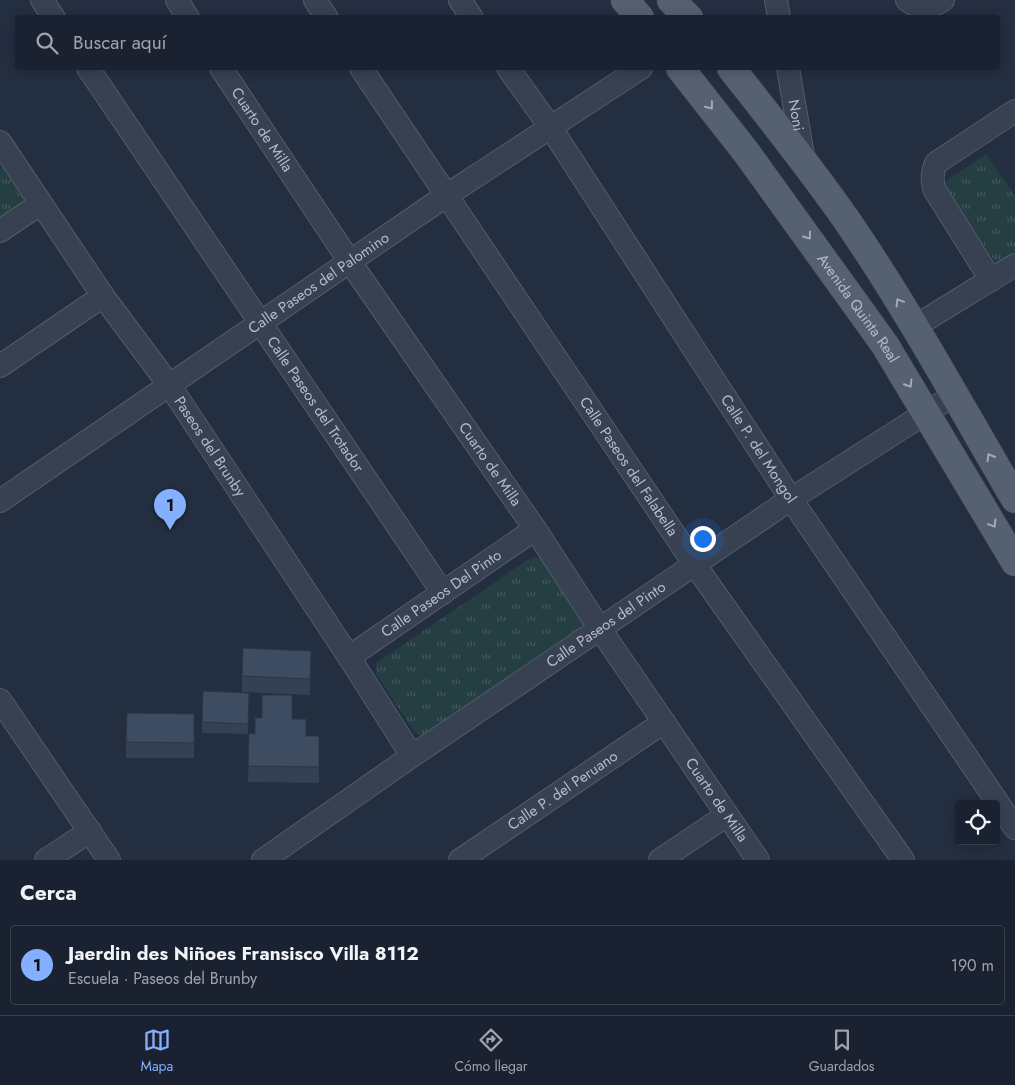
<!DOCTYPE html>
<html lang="es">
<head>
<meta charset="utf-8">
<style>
  body { margin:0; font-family:Jost,sans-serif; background:#232a39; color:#f1f3f6 }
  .controls { position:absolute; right:15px; bottom:15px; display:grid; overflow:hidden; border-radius:5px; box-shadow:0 2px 12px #0003 }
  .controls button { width:45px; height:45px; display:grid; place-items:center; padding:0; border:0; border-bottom:1px solid #383f4d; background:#1a2231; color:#f1f3f6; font:25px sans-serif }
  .you { position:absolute; left:702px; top:538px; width:18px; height:18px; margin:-12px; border:4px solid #fff; border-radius:50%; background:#1a73e8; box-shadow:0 0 0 8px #1a73e833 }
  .badge { display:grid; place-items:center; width:32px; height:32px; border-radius:50%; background:#85afff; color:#111; font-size:16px; font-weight:700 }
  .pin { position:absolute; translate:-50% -41px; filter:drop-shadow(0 1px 2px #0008) }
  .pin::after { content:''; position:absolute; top:26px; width:18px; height:15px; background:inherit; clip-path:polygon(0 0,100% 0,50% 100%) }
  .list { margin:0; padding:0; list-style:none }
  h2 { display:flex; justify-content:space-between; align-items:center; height:65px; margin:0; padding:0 20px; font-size:21px }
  h2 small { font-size:16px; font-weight:400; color:#9fa4ab }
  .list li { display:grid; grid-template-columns:32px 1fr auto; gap:15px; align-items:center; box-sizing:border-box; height:80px; margin:0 10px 10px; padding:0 10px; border:1px solid #383f4d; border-radius:5px }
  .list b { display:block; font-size:19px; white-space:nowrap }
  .list p { margin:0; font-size:16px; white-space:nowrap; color:#9fa4ab }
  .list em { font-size:16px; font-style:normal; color:#9fa4ab }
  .icon { flex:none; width:28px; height:28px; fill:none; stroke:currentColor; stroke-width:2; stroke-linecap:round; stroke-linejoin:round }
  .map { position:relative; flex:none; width:1015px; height:860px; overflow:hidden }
  .search { position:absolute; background:#1a2231; box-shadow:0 2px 12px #0003; left:15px; right:15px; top:15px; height:55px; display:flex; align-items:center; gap:12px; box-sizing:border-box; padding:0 18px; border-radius:5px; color:#9fa4ab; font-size:19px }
  .sheet { height:155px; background:#1a2231 }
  nav { display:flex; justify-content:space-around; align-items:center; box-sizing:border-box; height:70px; border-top:1px solid #383f4d; background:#1a2231; font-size:14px; color:#9fa4ab }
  nav a { display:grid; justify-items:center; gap:2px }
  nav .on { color:#85afff }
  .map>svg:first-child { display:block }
  .park { fill:url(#park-tufts) }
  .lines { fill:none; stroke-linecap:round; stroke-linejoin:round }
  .minor-casing { stroke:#525c6b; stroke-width:24 }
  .major-casing { stroke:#404a5a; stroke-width:29 }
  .minor { stroke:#374151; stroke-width:22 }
  .major { stroke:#556071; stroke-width:28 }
  .wall { fill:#354153 }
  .shaded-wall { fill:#2b3544 }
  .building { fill:#3e4c61; stroke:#2b3544 }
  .oneway { stroke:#a0aab9 }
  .labels { text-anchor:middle; stroke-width:4; stroke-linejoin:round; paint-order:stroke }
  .street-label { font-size:15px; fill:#b3bccb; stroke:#1c2636 }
</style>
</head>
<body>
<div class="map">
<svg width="1015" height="860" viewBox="0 0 1015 860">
  <defs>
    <pattern id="park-tufts" width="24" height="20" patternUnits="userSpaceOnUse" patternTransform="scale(1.25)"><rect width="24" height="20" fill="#253e42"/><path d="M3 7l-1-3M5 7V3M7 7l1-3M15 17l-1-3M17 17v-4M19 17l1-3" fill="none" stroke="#42585c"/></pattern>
  </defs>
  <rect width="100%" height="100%" fill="#232e41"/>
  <!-- park -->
  <path class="park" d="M 986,154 L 1015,196 L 1015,252 L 997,264 L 941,184 Z
    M 4,166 L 28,201 L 0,221 L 0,167 Z
    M 532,557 L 542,558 L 588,629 L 431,741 L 415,733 L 376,674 L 376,663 Z"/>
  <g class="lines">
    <defs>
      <g id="minor">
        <path d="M 42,0 L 54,18"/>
        <path d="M 177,0 L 188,18"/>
        <path d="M 315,0 L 327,18"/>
        <path d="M 460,0 L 472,18"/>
        <path d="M 776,0 L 779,18"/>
        <path d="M 907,0 C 920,10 931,8 943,0"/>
        <path id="s1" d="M 88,68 L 443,593"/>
        <path id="s2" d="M 221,68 L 350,262 L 535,529 L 600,629 L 758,860"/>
        <path id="s3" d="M 361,68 L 695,565 L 903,860"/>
        <path id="s4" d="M 508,68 L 551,128 L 791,499 L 1015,828"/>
        <path id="s5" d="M 788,68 L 804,161"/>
        <path id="s6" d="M 0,142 L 103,296 L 170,386 L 349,657 L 412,756"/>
        <path d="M 0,231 L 40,204"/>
        <path d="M 991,280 L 934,189 C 932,179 932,173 936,163 L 1015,111"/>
        <path d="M 914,327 L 1015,265"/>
        <path d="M 0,366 L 103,296"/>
        <path id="s7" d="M 0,501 L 447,195 L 641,68"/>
        <path id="s8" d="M 349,657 L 535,529"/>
        <path d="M 0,700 L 109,860"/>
        <path d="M 46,860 L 90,831"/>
        <path id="s9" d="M 263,860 L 412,756 L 791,499 L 954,395"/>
        <path id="s10" d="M 460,860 L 664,722"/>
        <path d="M 660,860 L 727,815"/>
      </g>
      <g id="major">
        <path d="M 625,0 L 640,18"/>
        <path d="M 671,0 L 689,18"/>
        <path id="s11" d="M 680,68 L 746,152 L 885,345 L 1015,562"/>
        <path d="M 731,68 C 771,119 813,171 850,225 C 910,313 961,407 1015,499"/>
      </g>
    </defs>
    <!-- minor casing -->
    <use href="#minor" class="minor-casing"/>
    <!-- major casing -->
    <use href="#major" class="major-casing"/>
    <!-- minor -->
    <use href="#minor" class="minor"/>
    <!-- major -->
    <use href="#major" class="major"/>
  </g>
  <!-- wall -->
  <path class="wall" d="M 311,667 L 310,695 L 242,692 L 242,676 Z
    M 249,704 L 248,734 L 202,733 L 202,722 Z
    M 194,714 L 194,758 L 126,758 L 126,742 Z
    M 262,718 L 292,719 L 306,736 L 319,736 L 319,783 L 248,782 L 249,733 L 255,734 Z"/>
  <!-- shaded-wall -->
  <path class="shaded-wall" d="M 311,651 L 311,667 L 310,695 L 310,679 Z"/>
  <!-- building -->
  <path class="building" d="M 243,648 L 311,651 L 310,679 L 242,676 Z
    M 203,691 L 249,693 L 248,724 L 202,722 Z
    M 262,695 L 292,695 L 292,719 L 306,719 L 306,736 L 319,736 L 319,767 L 248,766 L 249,733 L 255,734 L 255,718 L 262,718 Z
    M 127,713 L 194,714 L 194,743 L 126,742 Z"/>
  <!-- one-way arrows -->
  <defs><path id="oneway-chevron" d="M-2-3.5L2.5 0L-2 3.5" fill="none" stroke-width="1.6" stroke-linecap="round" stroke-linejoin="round" transform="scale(1.25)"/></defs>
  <g class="oneway">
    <use href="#oneway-chevron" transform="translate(710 106) rotate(52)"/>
    <use href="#oneway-chevron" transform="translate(808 236) rotate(54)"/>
    <use href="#oneway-chevron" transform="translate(899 302) rotate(-121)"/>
    <use href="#oneway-chevron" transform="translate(909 384) rotate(58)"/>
    <use href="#oneway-chevron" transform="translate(990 457) rotate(-120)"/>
    <use href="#oneway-chevron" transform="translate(993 524) rotate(59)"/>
  </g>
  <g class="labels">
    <!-- street labels -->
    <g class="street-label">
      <text dy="5" stroke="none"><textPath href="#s5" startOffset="48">Noni</textPath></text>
      <text dy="5" stroke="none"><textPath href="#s2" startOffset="74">Cuarto de Milla</textPath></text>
      <text dy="5" stroke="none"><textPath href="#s7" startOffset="386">Calle Paseos del Palomino</textPath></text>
      <text dy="5" stroke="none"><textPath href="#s11" startOffset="299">Avenida Quinta Real</textPath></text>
      <text dy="5" stroke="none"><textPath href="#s1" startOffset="406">Calle Paseos del Trotador</textPath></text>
      <text dy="5" stroke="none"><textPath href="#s6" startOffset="370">Paseos del Brunby</textPath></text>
      <text dy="5" stroke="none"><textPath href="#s4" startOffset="456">Calle P. del Mongol</textPath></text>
      <text dy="5" stroke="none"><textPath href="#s2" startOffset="479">Cuarto de Milla</textPath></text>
      <text dy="5" stroke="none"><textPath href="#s3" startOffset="480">Calle Paseos del Falabella</textPath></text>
      <text dy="5" stroke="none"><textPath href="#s8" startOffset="112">Calle Paseos Del Pinto</textPath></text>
      <text dy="5" stroke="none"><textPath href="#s9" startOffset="416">Calle Paseos del Pinto</textPath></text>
      <text dy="5" stroke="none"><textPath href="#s10" startOffset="124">Calle P. del Peruano</textPath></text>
      <text dy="5" stroke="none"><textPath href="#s2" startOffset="884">Cuarto de Milla</textPath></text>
    </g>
  </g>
</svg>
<div class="controls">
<button><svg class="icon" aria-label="locate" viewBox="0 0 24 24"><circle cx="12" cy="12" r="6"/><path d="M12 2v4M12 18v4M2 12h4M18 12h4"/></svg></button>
</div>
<div class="you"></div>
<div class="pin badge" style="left:170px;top:530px">1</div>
<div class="search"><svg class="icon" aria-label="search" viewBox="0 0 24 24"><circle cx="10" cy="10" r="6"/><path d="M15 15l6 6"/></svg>Buscar aquí</div>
</div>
<section class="sheet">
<h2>Cerca<small></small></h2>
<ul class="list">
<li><span class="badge">1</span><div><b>Jaerdin des Niñoes Fransisco Villa 8112</b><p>Escuela · Paseos del Brunby</p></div><em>190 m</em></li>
</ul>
</section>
<nav>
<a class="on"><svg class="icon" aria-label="map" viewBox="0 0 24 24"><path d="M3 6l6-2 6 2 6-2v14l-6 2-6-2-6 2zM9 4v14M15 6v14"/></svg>Mapa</a>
<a><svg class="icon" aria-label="directions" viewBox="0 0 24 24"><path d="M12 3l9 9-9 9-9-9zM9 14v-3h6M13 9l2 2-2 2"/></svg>Cómo llegar</a>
<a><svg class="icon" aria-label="saved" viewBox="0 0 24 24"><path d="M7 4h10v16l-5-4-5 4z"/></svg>Guardados</a>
</nav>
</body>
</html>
